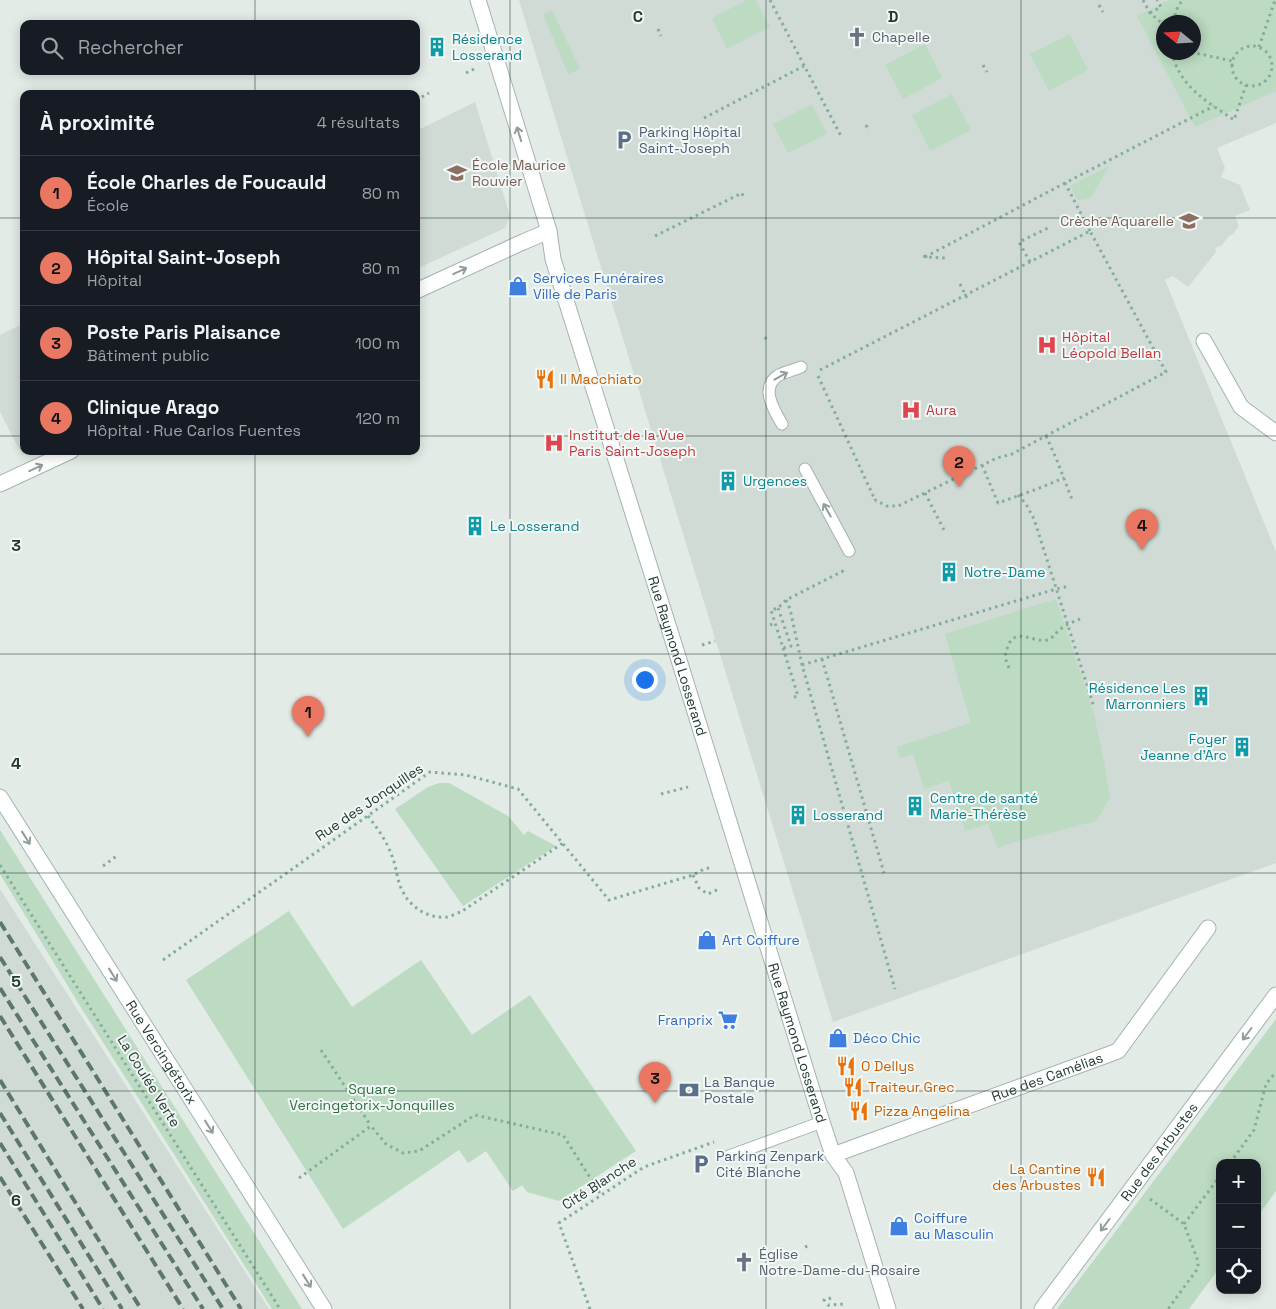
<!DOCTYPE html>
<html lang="fr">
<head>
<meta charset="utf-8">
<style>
  body { margin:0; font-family:"Space Grotesk",sans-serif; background:#242831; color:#f1f3f6 }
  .controls { position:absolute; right:15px; bottom:15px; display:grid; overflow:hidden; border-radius:10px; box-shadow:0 2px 12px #0003 }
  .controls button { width:45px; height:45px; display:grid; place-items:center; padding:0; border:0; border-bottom:1px solid #363941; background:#171b24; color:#f1f3f6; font:25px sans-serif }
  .compass { position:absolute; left:1156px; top:15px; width:45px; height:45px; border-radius:50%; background:#171b24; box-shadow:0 2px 12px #0003; rotate:288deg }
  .you { position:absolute; left:644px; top:679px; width:18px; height:18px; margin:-12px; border:4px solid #fff; border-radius:50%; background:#1a73e8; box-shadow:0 0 0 8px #1a73e833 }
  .badge { display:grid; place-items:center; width:32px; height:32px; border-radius:50%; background:#e97762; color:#111; font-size:16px; font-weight:700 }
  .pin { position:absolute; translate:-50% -41px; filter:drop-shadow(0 1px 2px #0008) }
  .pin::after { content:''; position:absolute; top:26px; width:18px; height:15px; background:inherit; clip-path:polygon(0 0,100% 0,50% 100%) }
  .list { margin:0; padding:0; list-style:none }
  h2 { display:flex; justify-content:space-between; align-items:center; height:65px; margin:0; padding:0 20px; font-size:21px }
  h2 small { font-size:16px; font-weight:400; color:#9ea1a6 }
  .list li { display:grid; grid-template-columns:32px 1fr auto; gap:15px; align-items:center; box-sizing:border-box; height:75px; padding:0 20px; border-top:1px solid #363941 }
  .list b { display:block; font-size:19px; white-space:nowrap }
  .list p { margin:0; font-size:16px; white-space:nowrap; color:#9ea1a6 }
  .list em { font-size:16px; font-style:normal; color:#9ea1a6 }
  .icon { flex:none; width:28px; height:28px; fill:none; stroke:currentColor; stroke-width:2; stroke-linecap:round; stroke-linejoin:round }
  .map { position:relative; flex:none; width:1276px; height:1309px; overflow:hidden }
  .search { position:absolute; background:#171b24; box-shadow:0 2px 12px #0003; left:20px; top:20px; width:400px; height:55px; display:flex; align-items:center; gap:12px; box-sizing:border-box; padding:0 18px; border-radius:10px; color:#9ea1a6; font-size:19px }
  .panel { position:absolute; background:#171b24; box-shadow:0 2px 12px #0003; left:20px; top:90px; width:400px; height:365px; border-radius:10px }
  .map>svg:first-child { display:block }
  .built { fill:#d0dbd5; fill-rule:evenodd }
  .green { fill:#bcdbc2; fill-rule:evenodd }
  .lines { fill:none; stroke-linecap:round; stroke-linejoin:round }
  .service-casing { stroke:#a5b3ad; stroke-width:13 }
  .minor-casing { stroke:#a5b3ad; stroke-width:17 }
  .tertiary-casing { stroke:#a5b3ad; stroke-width:17 }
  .secondary-casing { stroke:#a1b6ad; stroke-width:17 }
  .path { stroke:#85ad9d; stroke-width:3; stroke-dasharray:2.5 4; stroke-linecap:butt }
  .service { stroke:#fff; stroke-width:11 }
  .minor { stroke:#fff; stroke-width:15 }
  .tertiary { stroke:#fff; stroke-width:15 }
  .secondary { stroke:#fff; stroke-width:15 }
  .rail { stroke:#5e776e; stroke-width:4; stroke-dasharray:10 5; stroke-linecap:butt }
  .oneway { stroke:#919d99 }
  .grid { fill:none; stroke:#233b33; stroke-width:1; stroke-opacity:0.55 }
  .labels { text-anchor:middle; stroke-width:4; stroke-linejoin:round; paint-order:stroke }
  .worship-label { font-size:14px; fill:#5b616d; stroke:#f2f8f5; text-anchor:start }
  .culture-label { font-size:14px; fill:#0d838f; stroke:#f2f8f5; text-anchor:start }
  .service-label { font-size:14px; fill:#4e5e75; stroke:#f2f8f5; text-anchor:start }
  .education-label { font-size:14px; fill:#785e54; stroke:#f2f8f5; text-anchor:start }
  .shop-label { font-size:14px; fill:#366cbe; stroke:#f2f8f5; text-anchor:start }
  .health-label { font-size:14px; fill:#be3a42; stroke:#f2f8f5; text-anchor:start }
  .food-label { font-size:14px; fill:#c56008; stroke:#f2f8f5; text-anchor:start }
  .street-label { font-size:14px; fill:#233b33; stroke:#f2f8f5 }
  .park-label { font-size:14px; fill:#307043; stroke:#f2f8f5 }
  .grid-label { font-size:16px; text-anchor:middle; font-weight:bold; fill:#233b33; stroke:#f2f8f5; stroke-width:4; stroke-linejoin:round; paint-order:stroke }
</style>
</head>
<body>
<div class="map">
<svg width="1276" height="1309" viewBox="0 0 1276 1309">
  <rect width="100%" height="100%" fill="#e2ebe6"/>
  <!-- built -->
  <path class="built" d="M 519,0 L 1276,0 L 1276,123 L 1217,148 L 1225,168 L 1221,177 L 1240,185 L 1250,210 L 1235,216 L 1239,226 L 1233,234 L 1229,236 L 1221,246 L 1215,248 L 1216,252 L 1188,287 L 1173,276 L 1165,280 L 1276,552 L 1276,863 L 833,1022 ZM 1164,22 L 1194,22 L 1194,52 L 1164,52 Z
    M 475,102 L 510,216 L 505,228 L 416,269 L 416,131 Z
    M 24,323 L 24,451 L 31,451 L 22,455 L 0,412 L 0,335 Z
    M 0,889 L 269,1309 L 0,1309 Z"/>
  <!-- green -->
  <path class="green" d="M 747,0 L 756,0 L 770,27 L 727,49 L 712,18 Z
    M 1169,0 L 1276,0 L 1276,91 L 1195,127 L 1137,16 ZM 1164,22 L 1194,22 L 1194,52 L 1164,52 Z
    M 552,10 L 580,69 L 568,74 L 543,14 Z
    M 1070,34 L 1088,70 L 1049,91 L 1030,54 Z
    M 925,44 L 942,78 L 903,99 L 885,65 Z
    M 952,94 L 971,130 L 930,151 L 912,115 Z
    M 812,104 L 827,134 L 788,153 L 773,124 Z
    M 1109,166 L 1092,196 L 1089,198 L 1078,200 L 1070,186 Z
    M 1056,599 L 1094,714 L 1104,761 L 1110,798 L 1096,821 L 1014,842 L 998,848 L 988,824 L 965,831 L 949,781 L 924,789 L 913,754 L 900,758 L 897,747 L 971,723 L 945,634 Z
    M 439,783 L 449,783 L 508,816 L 524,835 L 528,831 L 556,846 L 463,906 L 395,809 L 428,787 Z
    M 0,830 L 302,1309 L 272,1309 L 80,1006 L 0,874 Z
    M 289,911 L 352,1007 L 421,960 L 472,1035 L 530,995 L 636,1151 L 559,1201 L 527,1192 L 522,1185 L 513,1191 L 486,1151 L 468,1163 L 459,1150 L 343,1229 L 186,980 Z
    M 1276,1019 L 1276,1191 L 1257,1217 L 1257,1163 L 1220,1163 L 1220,1267 L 1189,1309 L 1057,1309 Z"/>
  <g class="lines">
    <defs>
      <path id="service" d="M 782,424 C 774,410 759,387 779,375 C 785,372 794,370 801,367
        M 805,469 L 849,551
        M 729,1156 L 822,1122"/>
      <g id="minor">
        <path d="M 416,291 L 523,242 L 549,231"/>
        <path d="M 1204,341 L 1241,407 L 1276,433"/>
        <path d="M 0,484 L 71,451"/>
        <path id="s1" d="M 833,1155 L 1118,1051 L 1208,928"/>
        <path id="s2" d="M 1042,1309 L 1276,995"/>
      </g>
      <g id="tertiary">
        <path id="s3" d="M 478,0 L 549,231 L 553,259 L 679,660 L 822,1122 L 833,1155 L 846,1173 L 888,1309"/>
      </g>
      <g id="secondary">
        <path id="s4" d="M 0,797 L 324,1309"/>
      </g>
    </defs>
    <!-- service casing -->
    <use href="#service" class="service-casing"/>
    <!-- minor casing -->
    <use href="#minor" class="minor-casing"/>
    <!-- tertiary casing -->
    <use href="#tertiary" class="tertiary-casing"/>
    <!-- secondary casing -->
    <use href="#secondary" class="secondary-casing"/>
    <!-- path -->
    <path class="path" d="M 770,0 L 842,138
      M 1143,0 L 1150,13 L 1164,25
      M 1099,5 L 1103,12
      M 1150,13 L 1161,7 L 1157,0
      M 1173,22 L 1178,6 L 1183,0
      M 658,29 L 661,36
      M1232 66a20 20 0 1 1 40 0a20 20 0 1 1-40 0Z
      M 1259,47 L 1275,0
      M 1172,52 C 1179,87 1208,102 1234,120 L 1246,85
      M 1191,52 L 1232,61
      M 983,65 L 987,72
      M 466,73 L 474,69
      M 416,100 L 429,93
      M 704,118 L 804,66
      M 866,125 L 869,131
      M 1090,231 L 1065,183 L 1214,106
      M 655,236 L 742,193 L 743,196
      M 924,255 L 925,257 L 945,258
      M 925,257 L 1065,183
      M 1030,262 L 1019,242 L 1050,227
      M 960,284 L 967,298
      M 765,337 L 767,341
      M 820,370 L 1090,231 L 1166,372 L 1012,454 L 997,458 L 898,506 L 887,506 L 875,500 L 874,501
      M 818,376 L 875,500
      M 1046,436 L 1056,458 L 1073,502
      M 982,465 L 998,503 L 1037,489 L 1064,478
      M 925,493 L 944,530
      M 1018,495 L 1026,504 L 1034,519 L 1094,707
      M 786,600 L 790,609 L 802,665 L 895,989
      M 778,608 L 791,646 L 783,648 L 771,610 L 778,608 L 786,600 L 845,570
      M 770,625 L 775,623
      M 702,645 L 715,641
      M 783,648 L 798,696 L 791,698
      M 822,659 L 884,873
      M 802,665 L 1056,589 L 1069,586
      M 1009,668 C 1006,661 1004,656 1007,649 C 1014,625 1032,643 1047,640 C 1053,638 1055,634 1059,630 C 1065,625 1073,622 1080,619
      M 661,794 L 688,787
      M 368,816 C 378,829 388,843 393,859 C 397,869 397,882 403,892 C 411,908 429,919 447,917 C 452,916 457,913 461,912 L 563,843
      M 0,865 L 280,1309
      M 103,866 L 118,855
      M 693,875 L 699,888 L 708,894 L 719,889
      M 163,960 L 430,772 L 466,775 L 518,789 L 609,900 L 693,875 L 704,869 L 713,867
      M 321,1050 L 371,1126
      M 1230,1163 L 1254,1130 L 1266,1084 L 1276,1072
      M 299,1178 L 371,1126 L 386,1144 L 403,1153 L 419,1151 L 475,1115 L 563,1135 L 601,1195
      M 1150,1199 L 1184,1224 L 1198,1261 L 1198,1268 L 1168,1309
      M 1184,1224 L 1220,1176
      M 805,1247 L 810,1245
      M 814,1273 L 820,1272
      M 831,1298 L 824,1300 L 828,1305 L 845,1304
      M 590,1309 L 559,1223 L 644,1167 L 714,1142"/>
    <!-- service -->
    <use href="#service" class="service"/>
    <!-- minor -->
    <use href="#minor" class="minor"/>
    <!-- tertiary -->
    <use href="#tertiary" class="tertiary"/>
    <!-- secondary -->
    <use href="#secondary" class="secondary"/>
    <!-- rail -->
    <path class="rail" d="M 0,922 L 241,1309
      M 0,957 L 223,1309
      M 0,988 L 203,1309
      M 0,1016 L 183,1309
      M 0,1080 L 141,1309
      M 0,1113 L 122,1309
      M 0,1143 L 103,1309
      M 0,1177 L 83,1309"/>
  </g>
  <!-- one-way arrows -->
  <defs><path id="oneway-shaft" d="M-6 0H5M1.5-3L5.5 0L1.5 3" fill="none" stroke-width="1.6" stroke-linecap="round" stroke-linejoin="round" transform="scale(1.25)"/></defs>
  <g class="oneway">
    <use href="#oneway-shaft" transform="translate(519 134) rotate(-107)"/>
    <use href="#oneway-shaft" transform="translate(460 271) rotate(-25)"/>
    <use href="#oneway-shaft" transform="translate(781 376) rotate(-29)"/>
    <use href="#oneway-shaft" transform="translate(36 468) rotate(-25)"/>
    <use href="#oneway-shaft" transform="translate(827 510) rotate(-119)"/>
    <use href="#oneway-shaft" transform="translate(26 838) rotate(58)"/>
    <use href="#oneway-shaft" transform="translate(113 975) rotate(58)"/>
    <use href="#oneway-shaft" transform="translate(1247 1034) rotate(127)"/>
    <use href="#oneway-shaft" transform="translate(209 1127) rotate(58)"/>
    <use href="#oneway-shaft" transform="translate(1105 1225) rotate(127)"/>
    <use href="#oneway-shaft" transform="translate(307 1281) rotate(58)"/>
  </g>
  <!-- grid -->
  <path class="grid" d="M 255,0 L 255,24M 510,0 L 510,1309M 766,0 L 766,1309M 1021,0 L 1021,1309M 255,71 L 255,94M 0,218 L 24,218M 416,218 L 1276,218M 0,436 L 24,436M 416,436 L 1276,436M 255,451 L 255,1309M 0,654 L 1276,654M 0,873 L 1276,873M 0,1091 L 1276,1091"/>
  <!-- icons -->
  <defs>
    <symbol id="church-bare" viewBox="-9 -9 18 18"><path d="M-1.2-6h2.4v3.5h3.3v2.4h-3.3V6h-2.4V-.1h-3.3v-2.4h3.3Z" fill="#6b7280" stroke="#f2f8f5" stroke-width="2.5" paint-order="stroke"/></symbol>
    <symbol id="building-bare" viewBox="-9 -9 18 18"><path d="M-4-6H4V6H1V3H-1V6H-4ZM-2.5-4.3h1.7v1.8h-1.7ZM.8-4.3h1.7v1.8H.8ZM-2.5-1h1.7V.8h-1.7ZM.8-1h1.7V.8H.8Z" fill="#0f9aa8" stroke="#f2f8f5" stroke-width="2.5" paint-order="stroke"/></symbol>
    <symbol id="parking-bare" viewBox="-9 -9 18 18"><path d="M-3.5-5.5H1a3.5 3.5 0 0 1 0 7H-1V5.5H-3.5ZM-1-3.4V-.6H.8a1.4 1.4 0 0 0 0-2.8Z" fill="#5c6f8a" stroke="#f2f8f5" stroke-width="2.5" paint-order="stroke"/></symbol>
    <symbol id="school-bare" viewBox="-9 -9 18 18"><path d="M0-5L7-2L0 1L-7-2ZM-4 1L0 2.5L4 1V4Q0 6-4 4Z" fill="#8d6e63" stroke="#f2f8f5" stroke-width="2.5" paint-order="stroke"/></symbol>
    <symbol id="shop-bare" viewBox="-9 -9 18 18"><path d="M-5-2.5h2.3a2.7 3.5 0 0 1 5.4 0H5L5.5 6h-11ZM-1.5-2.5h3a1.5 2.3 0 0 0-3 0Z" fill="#3f7fe0" stroke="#f2f8f5" stroke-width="2.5" paint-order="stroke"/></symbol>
    <symbol id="hospital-bare" viewBox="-9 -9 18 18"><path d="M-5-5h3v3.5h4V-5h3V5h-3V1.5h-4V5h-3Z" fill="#e0444e" stroke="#f2f8f5" stroke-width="2.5" paint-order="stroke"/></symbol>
    <symbol id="restaurant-bare" viewBox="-9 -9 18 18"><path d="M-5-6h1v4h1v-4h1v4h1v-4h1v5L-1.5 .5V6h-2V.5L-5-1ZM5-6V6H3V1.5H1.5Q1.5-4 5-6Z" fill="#e8710a" stroke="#f2f8f5" stroke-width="2.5" paint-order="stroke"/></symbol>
    <symbol id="supermarket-bare" viewBox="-9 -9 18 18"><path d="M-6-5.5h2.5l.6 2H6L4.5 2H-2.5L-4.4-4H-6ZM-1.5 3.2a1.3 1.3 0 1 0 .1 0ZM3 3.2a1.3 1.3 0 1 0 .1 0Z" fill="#3f7fe0" stroke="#f2f8f5" stroke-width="2.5" paint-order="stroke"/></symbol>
    <symbol id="bank-bare" viewBox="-9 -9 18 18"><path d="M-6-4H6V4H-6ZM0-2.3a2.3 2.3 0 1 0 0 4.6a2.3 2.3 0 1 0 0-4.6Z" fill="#5c6f8a" stroke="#f2f8f5" stroke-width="2.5" paint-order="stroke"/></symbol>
  </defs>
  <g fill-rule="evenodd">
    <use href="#church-bare" x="843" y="23" width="28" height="28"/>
    <use href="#building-bare" x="423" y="33" width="28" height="28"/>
    <use href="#parking-bare" x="610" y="126" width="28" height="28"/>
    <use href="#school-bare" x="443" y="159" width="28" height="28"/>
    <use href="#school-bare" x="1175" y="207" width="28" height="28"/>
    <use href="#shop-bare" x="504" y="272" width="28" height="28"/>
    <use href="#hospital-bare" x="1033" y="331" width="28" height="28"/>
    <use href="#restaurant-bare" x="531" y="365" width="28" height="28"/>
    <use href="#hospital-bare" x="897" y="396" width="28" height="28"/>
    <use href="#hospital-bare" x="540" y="429" width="28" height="28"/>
    <use href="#building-bare" x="714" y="467" width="28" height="28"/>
    <use href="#building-bare" x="461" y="512" width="28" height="28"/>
    <use href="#building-bare" x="935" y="558" width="28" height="28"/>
    <use href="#building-bare" x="1187" y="682" width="28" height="28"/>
    <use href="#building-bare" x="1228" y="733" width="28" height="28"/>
    <use href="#building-bare" x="901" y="792" width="28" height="28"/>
    <use href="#building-bare" x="784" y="801" width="28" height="28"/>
    <use href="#shop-bare" x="693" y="926" width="28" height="28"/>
    <use href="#supermarket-bare" x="714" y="1006" width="28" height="28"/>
    <use href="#shop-bare" x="824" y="1024" width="28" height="28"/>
    <use href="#restaurant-bare" x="832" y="1052" width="28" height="28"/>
    <use href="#restaurant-bare" x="839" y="1073" width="28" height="28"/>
    <use href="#bank-bare" x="675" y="1076" width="28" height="28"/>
    <use href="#restaurant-bare" x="845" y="1097" width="28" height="28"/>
    <use href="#parking-bare" x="687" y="1150" width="28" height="28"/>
    <use href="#restaurant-bare" x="1082" y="1163" width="28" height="28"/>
    <use href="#shop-bare" x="885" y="1212" width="28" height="28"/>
    <use href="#church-bare" x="730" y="1248" width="28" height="28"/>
  </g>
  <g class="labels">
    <!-- worship labels -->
    <g class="worship-label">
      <text x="872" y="42">Chapelle</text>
      <text x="759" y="1259">Église<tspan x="759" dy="16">Notre-Dame-du-Rosaire</tspan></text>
    </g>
    <!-- culture labels -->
    <g class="culture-label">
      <text x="452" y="44">Résidence<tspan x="452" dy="16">Losserand</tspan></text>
      <text x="743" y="486">Urgences</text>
      <text x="490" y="531">Le Losserand</text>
      <text x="964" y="577">Notre-Dame</text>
      <text x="1186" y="693" text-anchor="end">Résidence Les<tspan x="1186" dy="16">Marronniers</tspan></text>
      <text x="1227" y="744" text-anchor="end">Foyer<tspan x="1227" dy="16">Jeanne d'Arc</tspan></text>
      <text x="930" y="803">Centre de santé<tspan x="930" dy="16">Marie-Thérèse</tspan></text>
      <text x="813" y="820">Losserand</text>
    </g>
    <!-- service labels -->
    <g class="service-label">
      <text x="639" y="137">Parking Hôpital<tspan x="639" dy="16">Saint-Joseph</tspan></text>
      <text x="704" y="1087">La Banque<tspan x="704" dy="16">Postale</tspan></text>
      <text x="716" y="1161">Parking Zenpark<tspan x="716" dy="16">Cité Blanche</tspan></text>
    </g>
    <!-- education labels -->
    <g class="education-label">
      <text x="472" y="170">École Maurice<tspan x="472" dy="16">Rouvier</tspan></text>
      <text x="1174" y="226" text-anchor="end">Crèche Aquarelle</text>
    </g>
    <!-- shop labels -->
    <g class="shop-label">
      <text x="533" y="283">Services Funéraires<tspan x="533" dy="16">Ville de Paris</tspan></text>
      <text x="722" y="945">Art Coiffure</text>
      <text x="713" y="1025" text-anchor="end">Franprix</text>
      <text x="853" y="1043">Déco Chic</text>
      <text x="914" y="1223">Coiffure<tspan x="914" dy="16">au Masculin</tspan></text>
    </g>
    <!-- health labels -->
    <g class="health-label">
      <text x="1062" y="342">Hôpital<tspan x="1062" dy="16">Léopold Bellan</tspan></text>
      <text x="926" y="415">Aura</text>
      <text x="569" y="440">Institut de la Vue<tspan x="569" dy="16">Paris Saint-Joseph</tspan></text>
    </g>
    <!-- food labels -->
    <g class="food-label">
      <text x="560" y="384">Il Macchiato</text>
      <text x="861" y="1071">O Dellys</text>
      <text x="868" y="1092">Traiteur Grec</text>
      <text x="874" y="1116">Pizza Angelina</text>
      <text x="1081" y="1174" text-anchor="end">La Cantine<tspan x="1081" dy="16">des Arbustes</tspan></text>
    </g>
    <!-- street labels -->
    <g class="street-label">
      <text dy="5" stroke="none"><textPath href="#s3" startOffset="686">Rue Raymond Losserand</textPath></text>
      <text transform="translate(369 802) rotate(-34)" y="5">Rue des Jonquilles</text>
      <text dy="5" stroke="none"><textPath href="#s3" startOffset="1091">Rue Raymond Losserand</textPath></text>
      <text dy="5" stroke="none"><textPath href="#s4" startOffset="302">Rue Vercingétorix</textPath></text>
      <text dy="5" stroke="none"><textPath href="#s1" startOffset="228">Rue des Camélias</textPath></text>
      <text transform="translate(149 1081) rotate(58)" y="5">La Coulée Verte</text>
      <text dy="5" stroke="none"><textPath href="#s2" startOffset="196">Rue des Arbustes</textPath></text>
      <text transform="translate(599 1183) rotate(-33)" y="5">Cité Blanche</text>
    </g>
    <!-- park labels -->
    <g class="park-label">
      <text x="372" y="1094">Square<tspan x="372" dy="16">Vercingetorix-Jonquilles</tspan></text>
    </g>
  </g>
  <g class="grid-label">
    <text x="638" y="22">C</text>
    <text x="893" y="22">D</text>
    <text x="16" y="551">3</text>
    <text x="16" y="769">4</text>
    <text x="16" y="987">5</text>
    <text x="16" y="1206">6</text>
  </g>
</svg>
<div class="controls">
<button>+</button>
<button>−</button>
<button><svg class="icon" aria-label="locate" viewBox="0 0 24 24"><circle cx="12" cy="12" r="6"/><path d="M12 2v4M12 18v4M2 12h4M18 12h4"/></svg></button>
</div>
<svg class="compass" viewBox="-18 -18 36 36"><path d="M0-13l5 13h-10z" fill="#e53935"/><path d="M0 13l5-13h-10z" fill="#9ea1a6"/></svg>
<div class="you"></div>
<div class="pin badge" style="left:308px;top:737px">1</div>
<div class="pin badge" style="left:959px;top:487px">2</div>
<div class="pin badge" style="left:655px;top:1103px">3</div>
<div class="pin badge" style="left:1142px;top:550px">4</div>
<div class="search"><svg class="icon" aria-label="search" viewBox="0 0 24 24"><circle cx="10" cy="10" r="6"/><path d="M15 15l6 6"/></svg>Rechercher</div>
<section class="panel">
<h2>À proximité<small>4 résultats</small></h2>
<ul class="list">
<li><span class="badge">1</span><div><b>École Charles de Foucauld</b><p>École</p></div><em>80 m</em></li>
<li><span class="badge">2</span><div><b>Hôpital Saint-Joseph</b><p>Hôpital</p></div><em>80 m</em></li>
<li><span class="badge">3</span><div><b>Poste Paris Plaisance</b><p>Bâtiment public</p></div><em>100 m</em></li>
<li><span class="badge">4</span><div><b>Clinique Arago</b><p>Hôpital · Rue Carlos Fuentes</p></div><em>120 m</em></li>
</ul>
</section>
</div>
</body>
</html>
